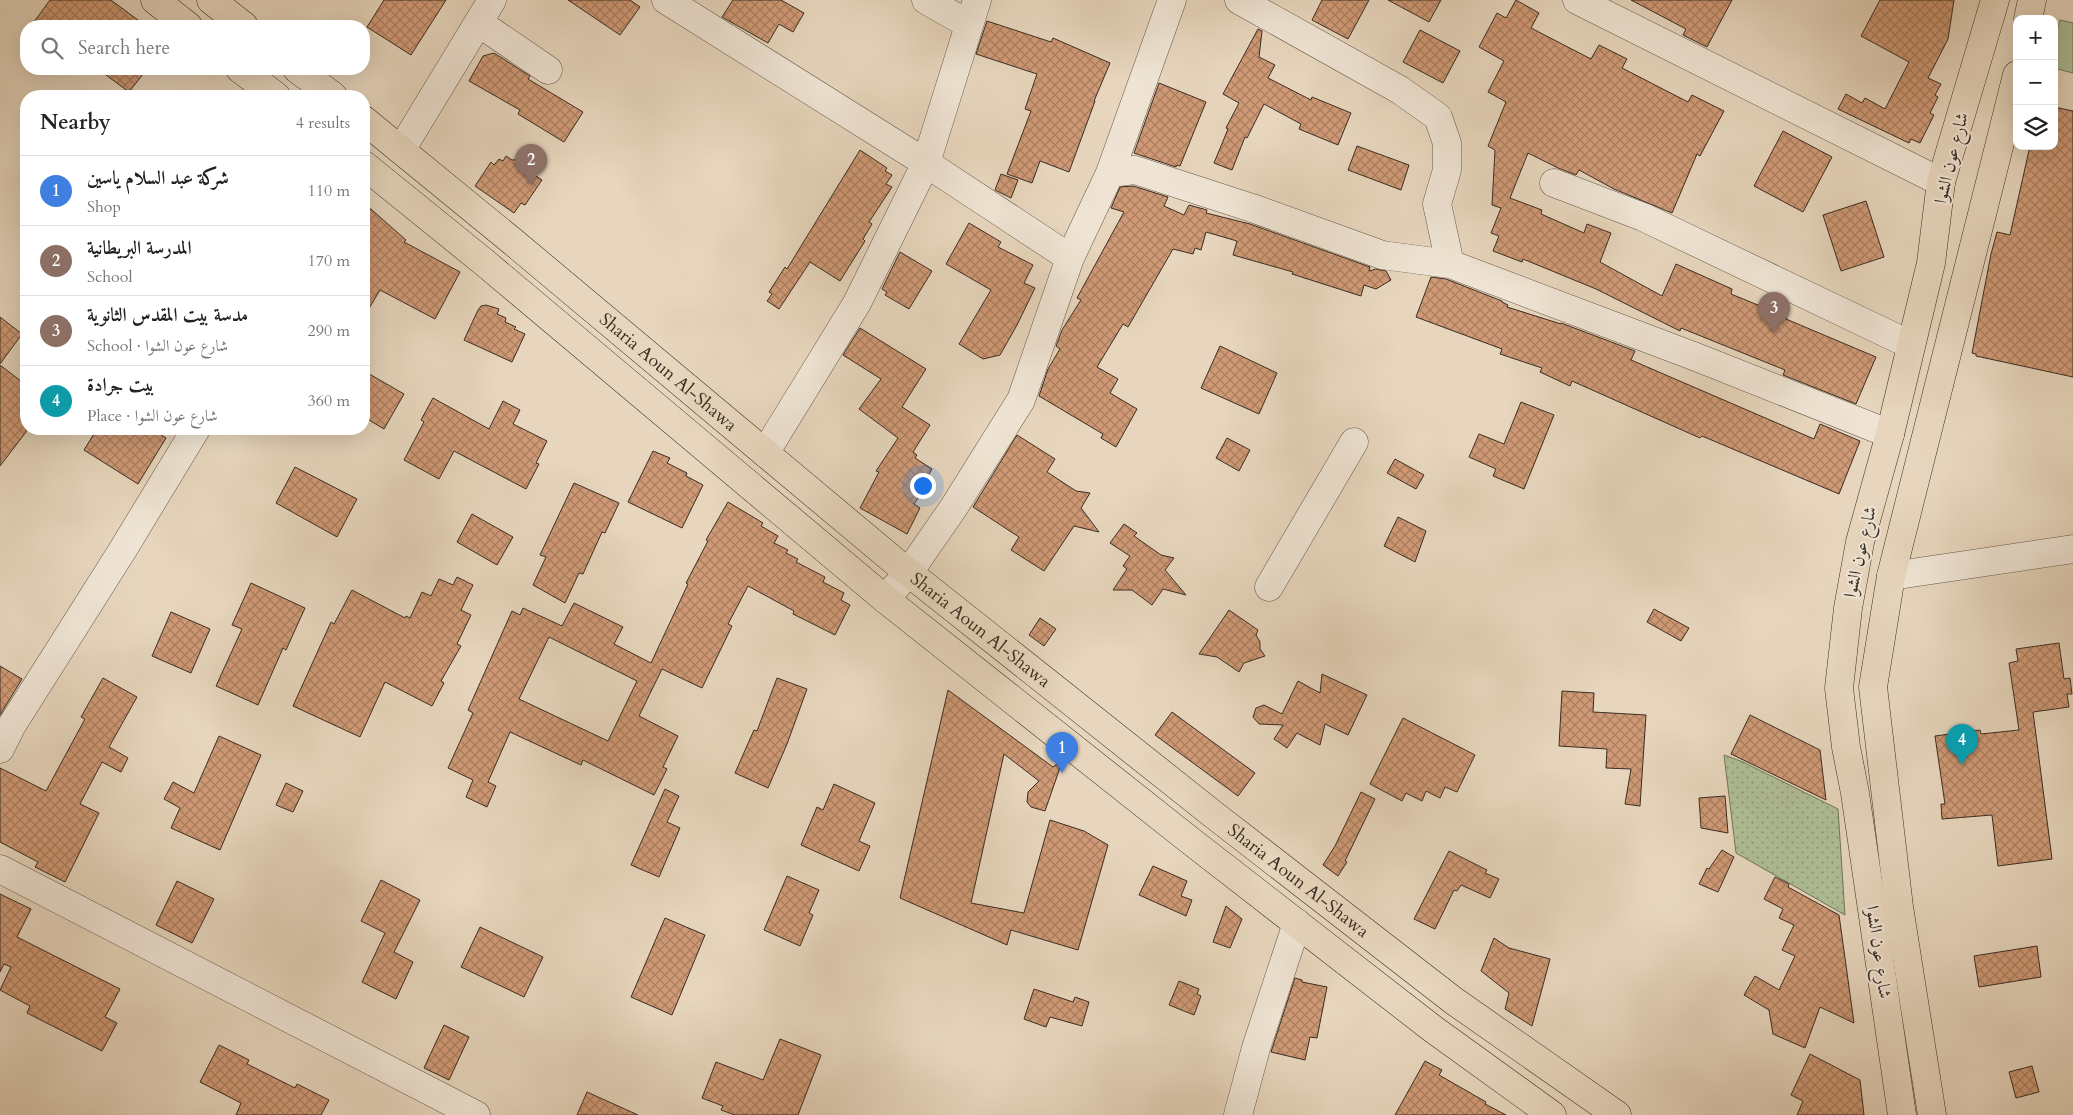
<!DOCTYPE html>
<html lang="en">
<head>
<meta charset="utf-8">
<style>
  body { margin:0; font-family:Cardo,Amiri,serif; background:#f2f2f2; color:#222 }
  .controls { position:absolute; right:15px; top:15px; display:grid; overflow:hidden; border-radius:10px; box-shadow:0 5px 20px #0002 }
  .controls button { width:45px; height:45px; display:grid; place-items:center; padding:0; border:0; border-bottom:1px solid #e0e0e0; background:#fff; color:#222; font:25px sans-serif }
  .you { position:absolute; left:922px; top:485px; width:18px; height:18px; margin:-12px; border:4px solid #fff; border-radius:50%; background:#1a73e8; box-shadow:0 0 0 8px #1a73e833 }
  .badge { display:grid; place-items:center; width:32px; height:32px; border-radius:50%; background:#db2777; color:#fff; font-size:16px; font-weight:700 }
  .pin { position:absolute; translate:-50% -41px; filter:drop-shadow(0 1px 2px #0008) }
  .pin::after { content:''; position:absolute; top:26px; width:18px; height:15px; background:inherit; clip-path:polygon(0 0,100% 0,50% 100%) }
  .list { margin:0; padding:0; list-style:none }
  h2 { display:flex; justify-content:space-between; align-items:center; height:65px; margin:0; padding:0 20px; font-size:21px }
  h2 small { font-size:16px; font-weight:400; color:#767676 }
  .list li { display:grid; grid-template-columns:32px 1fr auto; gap:15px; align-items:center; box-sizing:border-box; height:70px; padding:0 20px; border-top:1px solid #e0e0e0 }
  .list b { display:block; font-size:19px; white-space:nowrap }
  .list p { margin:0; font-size:16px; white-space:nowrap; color:#767676 }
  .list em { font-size:16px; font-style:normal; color:#767676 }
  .icon { flex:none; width:28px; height:28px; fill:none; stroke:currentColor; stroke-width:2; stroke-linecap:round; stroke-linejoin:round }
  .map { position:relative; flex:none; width:2073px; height:1115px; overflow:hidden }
  .search { position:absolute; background:#fff; box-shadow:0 5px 20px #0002; left:20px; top:20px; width:350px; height:55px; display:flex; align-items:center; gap:12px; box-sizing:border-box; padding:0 18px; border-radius:20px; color:#767676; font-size:19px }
  .panel { position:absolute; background:#fff; box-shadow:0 5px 20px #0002; left:20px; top:90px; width:350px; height:345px; border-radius:20px }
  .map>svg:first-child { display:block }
  .green { fill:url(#green-dots); stroke:#74765c }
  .pitch { fill:#afbf96; stroke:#74765c }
  .building { fill:url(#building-cross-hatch); stroke:#3a2d23; fill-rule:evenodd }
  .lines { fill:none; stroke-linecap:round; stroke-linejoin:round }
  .minor-casing { stroke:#65574a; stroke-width:29 }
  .major-casing { stroke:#3a2d23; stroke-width:29 }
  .minor { stroke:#efe4d4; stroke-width:28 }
  .major { stroke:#e7d6bd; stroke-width:28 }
  .labels { text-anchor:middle; stroke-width:4; stroke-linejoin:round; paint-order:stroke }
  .street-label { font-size:18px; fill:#3a2d23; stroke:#efe4d4 }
</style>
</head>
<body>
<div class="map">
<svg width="2073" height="1115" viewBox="0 0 2073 1115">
  <defs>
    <pattern id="green-dots" width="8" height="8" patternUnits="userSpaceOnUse" patternTransform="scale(1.25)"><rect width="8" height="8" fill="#afbf96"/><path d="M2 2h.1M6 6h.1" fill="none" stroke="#8f9c7a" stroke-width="1.8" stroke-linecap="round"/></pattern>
    <pattern id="building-cross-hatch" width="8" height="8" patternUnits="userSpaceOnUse" patternTransform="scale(1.25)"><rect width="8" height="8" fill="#d09a76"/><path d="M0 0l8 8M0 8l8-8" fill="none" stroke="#aa7e60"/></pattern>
  </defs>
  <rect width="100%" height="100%" fill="#e7d6bd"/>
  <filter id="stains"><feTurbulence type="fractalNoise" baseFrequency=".004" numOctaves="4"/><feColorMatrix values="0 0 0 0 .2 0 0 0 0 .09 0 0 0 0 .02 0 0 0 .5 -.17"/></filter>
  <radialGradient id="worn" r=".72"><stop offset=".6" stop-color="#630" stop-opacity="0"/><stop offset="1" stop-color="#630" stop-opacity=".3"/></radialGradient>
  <!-- green -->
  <path class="green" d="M 1724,755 L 1743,762 L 1838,809 L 1845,915 L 1736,853 Z"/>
  <!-- pitch -->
  <path class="pitch" d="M 2060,20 L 2073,23 L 2073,73 L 2054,68 L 2054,41 Z"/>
  <!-- building -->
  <path class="building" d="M 50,0 L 111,0 L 146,26 L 31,26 Z
    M 384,0 L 446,0 L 411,55 L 367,27 Z
    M 568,0 L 630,0 L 640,7 L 620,35 Z
    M 733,0 L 781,0 L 804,13 L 793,32 L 779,24 L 768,43 L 722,17 Z
    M 1322,0 L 1369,0 L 1348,39 L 1312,20 Z
    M 1388,0 L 1441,0 L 1429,22 Z
    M 1516,0 L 1539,13 L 1531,28 L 1591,59 L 1599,45 L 1627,59 L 1622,68 L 1688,102 L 1692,95 L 1724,111 L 1700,156 L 1697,154 L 1672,213 L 1614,189 L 1579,170 L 1576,175 L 1558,168 L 1528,153 L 1510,198 L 1542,210 L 1541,214 L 1584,233 L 1587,224 L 1611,233 L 1600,262 L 1662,296 L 1676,264 L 1732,289 L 1731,294 L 1787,317 L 1786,319 L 1876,357 L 1856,404 L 1783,375 L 1785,370 L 1681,328 L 1680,331 L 1596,289 L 1523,259 L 1522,262 L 1493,251 L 1499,236 L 1491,233 L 1501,208 L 1492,205 L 1495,150 L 1488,146 L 1506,102 L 1488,92 L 1504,61 L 1479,47 L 1497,13 L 1506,18 Z
    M 1631,0 L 1732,0 L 1707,47 L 1683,35 L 1686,29 Z
    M 1880,0 L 1954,0 L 1948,39 L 1928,78 L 1941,84 L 1935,95 L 1938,97 L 1930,113 L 1934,115 L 1920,143 L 1911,139 L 1909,143 L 1838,109 L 1846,94 L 1862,103 L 1865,98 L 1885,109 L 1909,62 L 1861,36 Z
    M 987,21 L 1051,42 L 1053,38 L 1110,63 L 1094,101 L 1095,101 L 1069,172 L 1040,161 L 1032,183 L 1007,174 L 1031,111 L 1025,109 L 1037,74 L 976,54 Z
    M 1258,29 L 1262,31 L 1259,57 L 1275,65 L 1268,78 L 1311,100 L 1312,97 L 1351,113 L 1338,145 L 1299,129 L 1301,124 L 1264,104 L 1247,138 L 1245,137 L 1232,170 L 1214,163 L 1228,129 L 1226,128 L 1239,103 L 1223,94 Z
    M 1420,30 L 1460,51 L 1443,83 L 1403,62 Z
    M 494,53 L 530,76 L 528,79 L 583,112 L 564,142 L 518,114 L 520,110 L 469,81 L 483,56 Z
    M 98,69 L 147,69 L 129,92 Z
    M 1159,83 L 1206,102 L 1180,166 L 1177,165 L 1176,167 L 1134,153 Z
    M 2054,107 L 2073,111 L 2073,377 L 1976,356 L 1976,354 L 1972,353 L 1991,254 L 1997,232 L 2010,235 L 2030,146 L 2054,146 Z
    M 1783,131 L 1832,157 L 1803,212 L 1754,186 Z
    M 1357,146 L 1409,165 L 1401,190 L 1348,170 Z
    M 860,150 L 887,168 L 885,171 L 892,175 L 886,184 L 892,187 L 869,222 L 872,224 L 863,239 L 865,241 L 840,281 L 810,262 L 779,309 L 767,301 L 772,294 L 769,292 L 785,267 L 787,269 Z
    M 506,156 L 512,160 L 527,159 L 531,173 L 542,180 L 525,205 L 521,203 L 514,213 L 475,186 L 491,162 L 494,165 L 499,159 L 503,161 Z
    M 1001,174 L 1018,180 L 1011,198 L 995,190 Z
    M 1133,186 L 1168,197 L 1164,206 L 1184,215 L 1189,205 L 1207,210 L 1206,213 L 1250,224 L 1370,267 L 1369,271 L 1376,269 L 1386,271 L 1391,280 L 1376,289 L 1364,285 L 1361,296 L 1292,274 L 1293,272 L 1233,255 L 1237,241 L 1206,232 L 1201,250 L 1195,248 L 1193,254 L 1173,249 L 1128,327 L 1123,324 L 1097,367 L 1118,379 L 1110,393 L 1137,409 L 1116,447 L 1101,438 L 1103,434 L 1039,396 L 1048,369 L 1060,349 L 1056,346 L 1062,330 L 1081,300 L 1077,298 L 1124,212 L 1111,208 L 1120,187 Z
    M 1866,201 L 1884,257 L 1841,271 L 1823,215 Z
    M 364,203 L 406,240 L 404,242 L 460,272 L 435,319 L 380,290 L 364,317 Z
    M 969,223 L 1001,242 L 998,247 L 1033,265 L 1024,283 L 1035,288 L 1017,325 L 1000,355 L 983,359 L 959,344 L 991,290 L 946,264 Z
    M 900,252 L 932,271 L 909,309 L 885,295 L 887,292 L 882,289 Z
    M 1431,277 L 1446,279 L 1502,301 L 1502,302 L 1508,305 L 1507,307 L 1561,324 L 1561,323 L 1635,351 L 1631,360 L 1814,439 L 1820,424 L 1860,441 L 1839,494 L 1702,436 L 1700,438 L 1572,381 L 1570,386 L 1540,372 L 1542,368 L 1500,354 L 1502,349 L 1416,317 Z
    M 486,305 L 499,309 L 497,314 L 506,318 L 505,322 L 516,327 L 514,329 L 525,334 L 512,362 L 464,340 L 478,310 L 481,306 Z
    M 0,317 L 22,334 L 0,364 Z
    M 860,328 L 926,369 L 902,407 L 930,425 L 913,452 L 917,455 L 915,458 L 932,469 L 924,483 L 927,485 L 914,504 L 920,508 L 907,534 L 860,508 L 879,472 L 876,471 L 898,438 L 859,409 L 881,379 L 843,355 Z
    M 1220,346 L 1277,373 L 1259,414 L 1201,388 Z
    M 0,365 L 26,385 L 26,432 L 0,466 Z
    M 364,371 L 404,394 L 384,429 L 364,417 Z
    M 433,398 L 489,429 L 503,401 L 520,410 L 513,424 L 547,441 L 536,463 L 539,464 L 526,489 L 454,451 L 439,479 L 404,460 L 424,422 L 421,420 Z
    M 1521,402 L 1554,415 L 1524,489 L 1493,476 L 1496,469 L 1469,457 L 1479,434 L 1504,444 Z
    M 97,429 L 152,429 L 166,438 L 138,484 L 84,450 Z
    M 1017,435 L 1055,459 L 1047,472 L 1076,491 L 1090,493 L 1081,508 L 1099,532 L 1074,526 L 1044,571 L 1011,550 L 1019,537 L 973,507 Z
    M 1227,438 L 1250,450 L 1239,471 L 1216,458 Z
    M 653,451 L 670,458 L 667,463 L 687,473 L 686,476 L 703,485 L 682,528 L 628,502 Z
    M 1395,459 L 1424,475 L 1416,489 L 1387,473 Z
    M 295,467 L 357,499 L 337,537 L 276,503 Z
    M 574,483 L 619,503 L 605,533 L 602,532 L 583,574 L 579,573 L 565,603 L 533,585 L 546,557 L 540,555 Z
    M 728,502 L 763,523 L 761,526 L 778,536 L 774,543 L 788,550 L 786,553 L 798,559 L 796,562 L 825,577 L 823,582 L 844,593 L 841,600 L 850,605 L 835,635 L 793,614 L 794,611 L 748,586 L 728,624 L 732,626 L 702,688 L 662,669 L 639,716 L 678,736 L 663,767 L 667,769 L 654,795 L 583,760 L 581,765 L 510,732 L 488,782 L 496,786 L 487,807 L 466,797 L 473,780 L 448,768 L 473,713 L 468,710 L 512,611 L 520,615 L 523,608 L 562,626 L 574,603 L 623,627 L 614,644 L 651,663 L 688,584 L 686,583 L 708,541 L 706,540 ZM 549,637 L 637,681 L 608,741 L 519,699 Z
    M 472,514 L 513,537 L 497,565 L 457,542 Z
    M 1398,517 L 1426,531 L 1415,562 L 1384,546 Z
    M 1124,524 L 1137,533 L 1134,536 L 1161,555 L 1174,558 L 1165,570 L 1186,595 L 1163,589 L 1152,605 L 1132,590 L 1113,590 L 1127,569 L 1123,566 L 1130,556 L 1110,543 Z
    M 457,577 L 473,585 L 461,610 L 471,615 L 457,644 L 461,646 L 441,681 L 444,683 L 432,706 L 385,682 L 360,737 L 293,706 L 331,622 L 334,624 L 352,590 L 405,618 L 406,616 L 410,618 L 422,592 L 431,596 L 439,579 L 453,585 Z
    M 251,583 L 305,608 L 286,650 L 283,648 L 258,705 L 216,686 L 242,629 L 232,625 Z
    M 1654,609 L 1689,628 L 1681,641 L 1647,622 Z
    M 1229,610 L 1258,630 L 1256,635 L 1260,642 L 1260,649 L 1265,656 L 1244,663 L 1239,672 L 1217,657 L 1199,654 Z
    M 171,612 L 210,629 L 191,673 L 152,656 Z
    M 1040,618 L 1056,629 L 1044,646 L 1029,635 Z
    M 2059,643 L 2064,679 L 2070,678 L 2072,694 L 2067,694 L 2069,707 L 2033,712 L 2052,859 L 1998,866 L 1992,815 L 1942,819 L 1941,804 L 1945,804 L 1935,736 L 1980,730 L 1981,734 L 2019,730 L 2009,663 L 2018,661 L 2016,649 Z
    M 0,666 L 22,679 L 0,715 Z
    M 1322,674 L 1367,695 L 1348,735 L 1325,724 L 1320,745 L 1297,733 L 1287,748 L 1274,739 L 1283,725 L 1259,724 L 1253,717 L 1256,708 L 1264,705 L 1282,714 L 1298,681 L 1320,693 Z
    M 103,678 L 137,697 L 109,747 L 128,758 L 121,772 L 102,762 L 80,804 L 99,813 L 65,882 L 35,867 L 38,862 L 0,842 L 0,768 L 46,791 L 85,719 L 81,717 Z
    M 777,678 L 807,689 L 787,744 L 768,788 L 735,773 L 754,730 L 757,731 Z
    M 948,690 L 1053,767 L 1063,759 L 1045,811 L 1031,807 L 1027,802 L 1028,792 L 1039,781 L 1004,754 L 971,903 L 1024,913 L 1050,820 L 1084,831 L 1108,845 L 1078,950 L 1011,930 L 1007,945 L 900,898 Z
    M 1562,691 L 1594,693 L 1593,712 L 1646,715 L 1640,806 L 1625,804 L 1631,769 L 1606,768 L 1607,749 L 1559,746 Z
    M 1172,712 L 1255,773 L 1238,796 L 1155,735 Z
    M 1750,715 L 1820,750 L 1826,800 L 1731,754 Z
    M 1403,718 L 1475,755 L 1457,792 L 1445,787 L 1440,798 L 1426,791 L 1422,801 L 1406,793 L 1402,801 L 1370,784 Z
    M 219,736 L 261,755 L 220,850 L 171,828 L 180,808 L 164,799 L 173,782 L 194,793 Z
    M 286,783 L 303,791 L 293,812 L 276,805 Z
    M 834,784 L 875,803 L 859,841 L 870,846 L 859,871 L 801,845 L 817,807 L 823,810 Z
    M 665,789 L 679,796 L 667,822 L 680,828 L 659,877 L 631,865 Z
    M 1361,792 L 1375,799 L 1345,861 L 1347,862 L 1338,876 L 1323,865 L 1335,846 Z
    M 1725,796 L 1728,833 L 1701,828 L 1699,798 Z
    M 1722,850 L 1734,857 L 1718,892 L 1699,884 L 1707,868 L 1709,869 Z
    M 1449,851 L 1487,870 L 1485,873 L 1499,879 L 1490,898 L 1461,885 L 1457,891 L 1454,890 L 1435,929 L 1414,919 Z
    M 1153,866 L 1187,881 L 1181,896 L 1192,900 L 1186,916 L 1139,895 Z
    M 787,876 L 819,890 L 809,913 L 813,915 L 800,946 L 764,930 Z
    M 1775,877 L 1789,884 L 1788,887 L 1839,915 L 1854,1023 L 1820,1007 L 1805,1048 L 1773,1034 L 1769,1010 L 1744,995 L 1755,976 L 1779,990 L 1795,956 L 1782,950 L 1794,925 L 1779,918 L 1783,909 L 1764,899 Z
    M 381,880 L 420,900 L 394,952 L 413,962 L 396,999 L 362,982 L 385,933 L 361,921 Z
    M 177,881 L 214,899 L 192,943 L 156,925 Z
    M 0,894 L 31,909 L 17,937 L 120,989 L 105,1017 L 117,1023 L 102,1051 L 27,1013 L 30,1006 L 0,990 L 11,967 L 4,964 L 0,972 Z
    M 1226,906 L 1242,919 L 1230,948 L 1213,942 Z
    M 665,918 L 705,935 L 672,1015 L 631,997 Z
    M 480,927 L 543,957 L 524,997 L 461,967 Z
    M 1494,938 L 1509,948 L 1550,959 L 1532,1026 L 1505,1009 L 1509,993 L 1481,971 Z
    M 2037,946 L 2041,977 L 1979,987 L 1974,956 Z
    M 1295,978 L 1302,980 L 1302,982 L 1327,987 L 1317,1038 L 1310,1037 L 1305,1060 L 1271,1052 Z
    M 1179,981 L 1199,989 L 1197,994 L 1201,996 L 1194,1015 L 1169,1005 Z
    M 1034,989 L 1073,1002 L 1075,997 L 1089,1002 L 1082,1026 L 1050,1017 L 1046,1027 L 1024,1019 Z
    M 444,1025 L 469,1037 L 449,1080 L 424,1068 Z
    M 780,1039 L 821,1055 L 798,1115 L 735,1115 L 721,1110 L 723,1106 L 702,1098 L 716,1062 L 763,1080 Z
    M 219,1045 L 249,1060 L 247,1064 L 295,1088 L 297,1084 L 329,1100 L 321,1115 L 236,1115 L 241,1103 L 200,1082 Z
    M 1810,1054 L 1860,1080 L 1864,1115 L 1797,1115 L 1803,1101 L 1791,1095 Z
    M 1425,1061 L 1442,1070 L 1439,1075 L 1486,1102 L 1485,1104 L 1506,1115 L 1395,1115 Z
    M 2032,1066 L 2039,1092 L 2016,1098 L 2009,1072 Z
    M 587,1092 L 638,1115 L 577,1115 Z"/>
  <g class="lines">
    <defs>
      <path id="minor" d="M 666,0 L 926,163 L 1070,258
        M 926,0 L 968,24
        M 1239,0 L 1400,90 L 1438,117 L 1447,143 L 1447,170 L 1437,204 L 1450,264
        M 1577,0 L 1941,182
        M 479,23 L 548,70
        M 401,150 L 492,0
        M 1110,173 L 1135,170 L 1252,208 L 1382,255 L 1450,264 L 1696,357 L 1890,434
        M 1554,183 L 1643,217 L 1911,345
        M 765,453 L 857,303 L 926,163 L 977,0
        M 1891,576 L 2073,549
        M 1269,587 L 1354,442
        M 885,599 L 909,572 L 954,507 L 1021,400 L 1070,258 L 1110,173 L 1172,0
        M 0,749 L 12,725 L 122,551 L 196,429
        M 0,869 L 476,1115
        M 1238,1115 L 1256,1048 L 1297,923"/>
      <g id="major">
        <path d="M 155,0 L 188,26"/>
        <path d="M 211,0 L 244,26"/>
        <path d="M 2028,19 L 2032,0"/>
        <path d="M 240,69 L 276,96"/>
        <path d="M 297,69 L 333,96"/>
        <path id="s1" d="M 364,120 L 512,241 L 899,565 L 1214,815 L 1454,1001 L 1617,1115"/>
        <path d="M 364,165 L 485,263 L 885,599 L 1192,842 L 1433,1029 L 1552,1115"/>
        <path d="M 1902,1115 L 1855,793 L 1846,747 L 1839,688 L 1848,608 L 1860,542 L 1890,434 L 1931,263 L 1941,182 L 1995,0"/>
        <path d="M 1932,1115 L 1899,907 L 1873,687 L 1891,576 L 2017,75"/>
      </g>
    </defs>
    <!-- minor casing -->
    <use href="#minor" class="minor-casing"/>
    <!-- major casing -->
    <use href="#major" class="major-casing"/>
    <!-- minor -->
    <use href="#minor" class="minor"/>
    <!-- major -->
    <use href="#major" class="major"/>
  </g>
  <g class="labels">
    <!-- street labels -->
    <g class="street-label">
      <text transform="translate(1951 158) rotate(-76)" y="6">شارع عون الشوا</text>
      <text dy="6" stroke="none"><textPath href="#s1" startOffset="395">Sharia Aoun Al-Shawa</textPath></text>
      <text transform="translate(1860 552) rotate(-77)" y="6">شارع عون الشوا</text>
      <text dy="6" stroke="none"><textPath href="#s1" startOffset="800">Sharia Aoun Al-Shawa</textPath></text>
      <text dy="6" stroke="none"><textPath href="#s1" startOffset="1205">Sharia Aoun Al-Shawa</textPath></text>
      <text transform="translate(1879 952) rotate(82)" y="6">شارع عون الشوا</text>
    </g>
  </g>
  <rect width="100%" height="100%" filter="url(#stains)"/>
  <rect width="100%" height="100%" fill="url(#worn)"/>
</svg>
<div class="controls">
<button>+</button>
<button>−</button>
<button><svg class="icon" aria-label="layers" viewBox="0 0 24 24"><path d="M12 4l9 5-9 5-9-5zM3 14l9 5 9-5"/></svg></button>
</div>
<div class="you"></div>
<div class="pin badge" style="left:1062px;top:773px;background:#3f7fe0">1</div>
<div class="pin badge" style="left:531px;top:185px;background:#8d6e63">2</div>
<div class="pin badge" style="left:1774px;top:333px;background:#8d6e63">3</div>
<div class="pin badge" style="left:1962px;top:765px;background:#0f9aa8">4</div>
<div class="search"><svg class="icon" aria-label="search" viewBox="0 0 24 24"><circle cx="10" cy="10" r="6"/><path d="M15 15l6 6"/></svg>Search here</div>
<section class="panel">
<h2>Nearby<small>4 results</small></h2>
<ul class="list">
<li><span class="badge" style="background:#3f7fe0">1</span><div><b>شركة عبد السلام ياسين</b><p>Shop</p></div><em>110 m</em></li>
<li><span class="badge" style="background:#8d6e63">2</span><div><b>المدرسة البريطانية</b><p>School</p></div><em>170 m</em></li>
<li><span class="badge" style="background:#8d6e63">3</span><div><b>مدسة بيت المقدس الثانوية</b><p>School · شارع عون الشوا</p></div><em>290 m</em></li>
<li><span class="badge" style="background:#0f9aa8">4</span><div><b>بيت جرادة</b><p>Place · شارع عون الشوا</p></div><em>360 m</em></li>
</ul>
</section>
</div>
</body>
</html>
